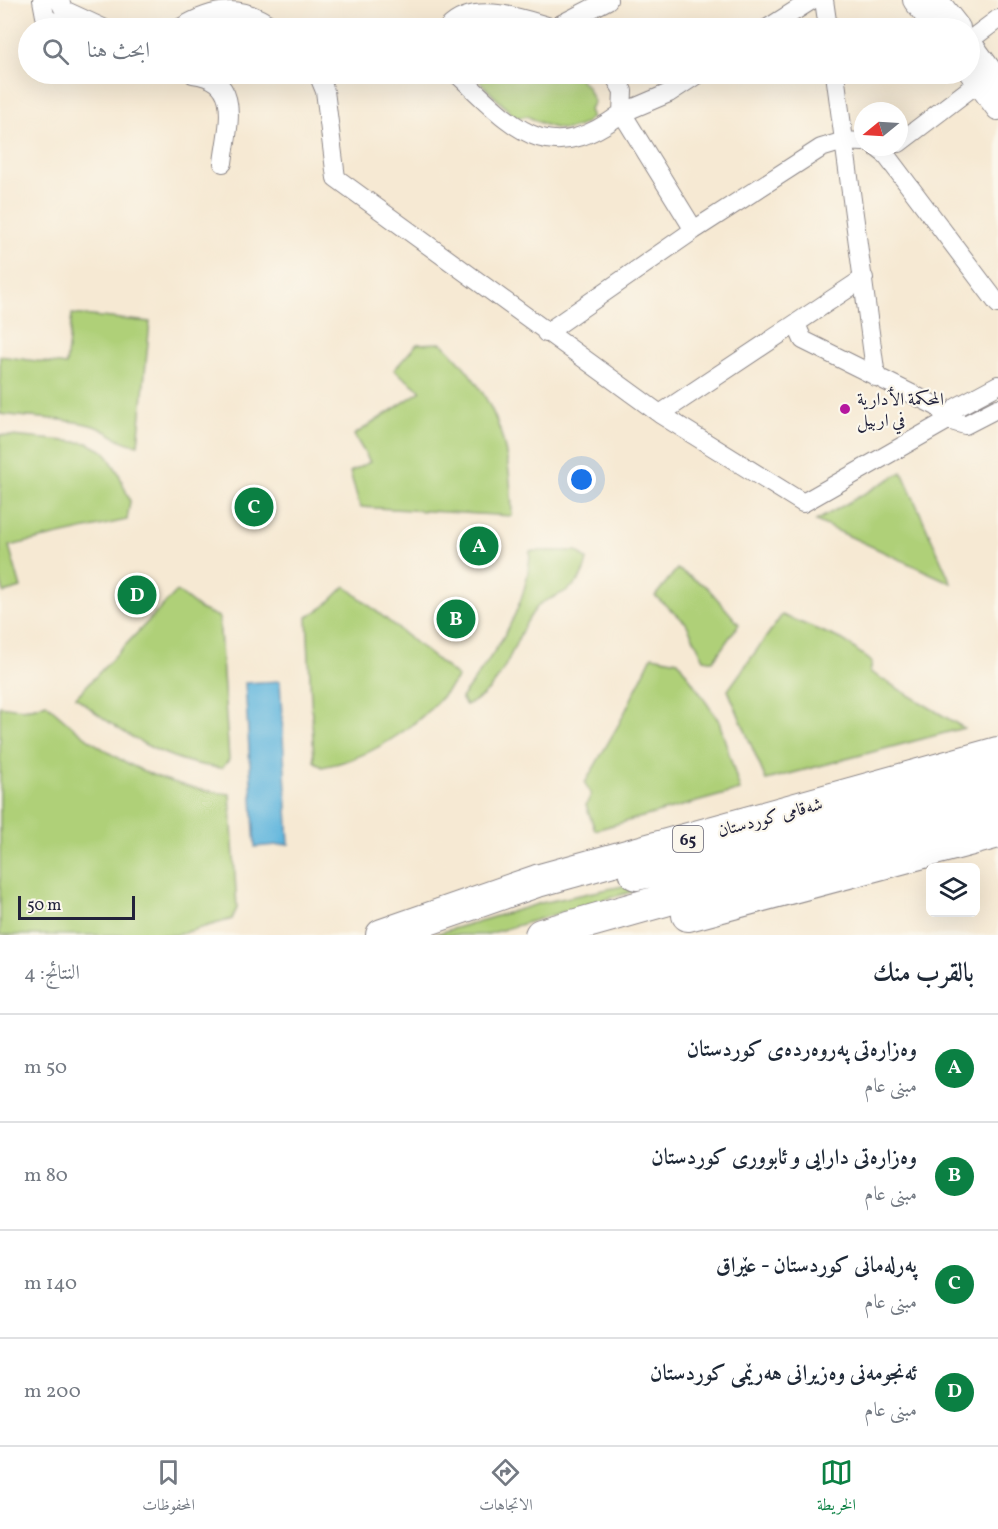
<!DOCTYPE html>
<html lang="ar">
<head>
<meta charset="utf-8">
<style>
  body { margin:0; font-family:Vollkorn,Amiri,serif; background:#f6f6f7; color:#1f2937; direction:rtl }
  .controls { position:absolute; right:18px; bottom:18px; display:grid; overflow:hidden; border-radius:9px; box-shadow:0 6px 24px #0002 }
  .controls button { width:54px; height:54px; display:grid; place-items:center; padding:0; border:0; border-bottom:2px solid #e0e1e3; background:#fff; color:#1f2937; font:30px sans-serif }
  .compass { position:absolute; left:854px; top:102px; width:54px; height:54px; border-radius:50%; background:#fff; box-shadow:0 6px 24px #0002; rotate:252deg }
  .scale { position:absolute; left:18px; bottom:15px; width:117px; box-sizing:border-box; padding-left:6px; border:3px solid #22223b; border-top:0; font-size:16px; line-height:21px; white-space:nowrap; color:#22223b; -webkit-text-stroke:4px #fbf7ec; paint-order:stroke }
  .you { position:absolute; left:582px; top:480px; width:21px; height:21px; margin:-15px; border:4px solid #fff; border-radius:50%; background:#1a73e8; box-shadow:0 0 0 9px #1a73e833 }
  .badge { display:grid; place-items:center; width:39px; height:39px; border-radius:50%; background:#0b8043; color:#fff; font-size:20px; font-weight:700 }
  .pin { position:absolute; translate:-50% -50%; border:3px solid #fff; box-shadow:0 2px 6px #0006 }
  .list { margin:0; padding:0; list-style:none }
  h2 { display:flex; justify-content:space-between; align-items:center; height:78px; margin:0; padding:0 24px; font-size:26px }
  h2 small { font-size:20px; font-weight:400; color:#747a83 }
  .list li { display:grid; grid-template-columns:39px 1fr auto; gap:18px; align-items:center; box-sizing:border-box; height:108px; padding:0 24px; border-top:2px solid #e0e1e3 }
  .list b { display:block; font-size:22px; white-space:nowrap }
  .list p { margin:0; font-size:20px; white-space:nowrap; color:#747a83 }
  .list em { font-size:20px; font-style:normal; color:#747a83 }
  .icon { flex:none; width:33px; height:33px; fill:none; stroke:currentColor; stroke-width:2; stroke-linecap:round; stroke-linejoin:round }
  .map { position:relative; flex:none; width:998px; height:935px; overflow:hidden; direction:ltr }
  .search { position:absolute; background:#fff; box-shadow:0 6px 24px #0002; left:18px; right:18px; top:18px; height:66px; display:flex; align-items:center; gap:15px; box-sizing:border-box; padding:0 21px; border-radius:33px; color:#747a83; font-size:22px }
  .sheet { height:510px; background:#fff }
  nav { display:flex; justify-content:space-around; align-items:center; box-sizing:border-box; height:84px; border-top:2px solid #e0e1e3; background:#fff; font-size:16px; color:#747a83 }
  nav a { display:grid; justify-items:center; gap:3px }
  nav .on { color:#0b8043 }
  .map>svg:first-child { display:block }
  .green { fill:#afd078; stroke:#68795a; stroke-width:1.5 }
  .water { fill:#60b6dd; stroke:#416c8c; stroke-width:1.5 }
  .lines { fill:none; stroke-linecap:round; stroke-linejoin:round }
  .street-casing { stroke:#8c8687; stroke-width:20 }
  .secondary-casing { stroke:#8c8687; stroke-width:26 }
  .highway-casing { stroke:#8c8687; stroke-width:34 }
  .street { stroke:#fff; stroke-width:18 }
  .secondary { stroke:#fff; stroke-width:24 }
  .highway { stroke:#fff; stroke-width:32 }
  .poi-dot { fill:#b5179e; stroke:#fbf7ec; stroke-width:2 }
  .labels { text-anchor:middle; stroke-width:4.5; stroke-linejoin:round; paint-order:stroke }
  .shield { fill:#fbf7ec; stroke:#636270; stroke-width:1.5 }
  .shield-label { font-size:16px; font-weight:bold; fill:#22223b }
  .poi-label { font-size:18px; fill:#22223b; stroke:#fbf7ec; text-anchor:start }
  .street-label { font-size:18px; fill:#22223b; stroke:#fbf7ec }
</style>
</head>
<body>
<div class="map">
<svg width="998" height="935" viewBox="0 0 998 935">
  <rect width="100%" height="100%" fill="#fbf7ec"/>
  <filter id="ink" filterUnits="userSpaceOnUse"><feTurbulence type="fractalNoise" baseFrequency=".0167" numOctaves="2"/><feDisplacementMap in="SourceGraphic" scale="12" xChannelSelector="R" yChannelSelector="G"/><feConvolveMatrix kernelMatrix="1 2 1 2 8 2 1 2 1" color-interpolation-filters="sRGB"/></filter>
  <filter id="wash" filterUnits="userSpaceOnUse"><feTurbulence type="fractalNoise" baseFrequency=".008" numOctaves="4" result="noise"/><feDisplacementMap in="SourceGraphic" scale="24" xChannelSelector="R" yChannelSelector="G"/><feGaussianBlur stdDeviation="1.35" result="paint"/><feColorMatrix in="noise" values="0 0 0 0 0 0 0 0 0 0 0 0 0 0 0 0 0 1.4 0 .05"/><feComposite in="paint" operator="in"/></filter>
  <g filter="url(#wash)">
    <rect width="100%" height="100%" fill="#f6e9d3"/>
    <!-- green -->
    <path class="green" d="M 474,74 L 576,74 L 587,87 L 594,102 L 589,110 L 592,117 C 572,138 548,128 527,116 L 515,118 C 502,102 486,91 474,74 Z
      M 72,314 L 150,322 L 138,445 C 117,443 111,430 90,425 C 62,418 30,418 0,414 L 0,356 L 66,365 Z
      M 442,343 C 496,395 511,443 512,516 L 360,507 L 350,472 L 370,462 L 354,435 L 421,391 L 394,370 L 417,344 Z
      M 0,435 L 88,443 L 105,452 L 118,472 L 130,501 L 127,520 L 9,546 L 21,588 L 4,593 L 0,578 Z
      M 902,472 L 951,583 L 816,521 Z
      M 530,551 L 577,551 L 587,560 C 583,579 575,588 556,596 C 551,599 543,601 539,605 C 512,634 508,690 466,705 L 461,698 C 494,654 529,608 530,551 Z
      M 677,569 L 707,587 L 739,624 L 713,661 L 704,659 L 686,623 L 655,596 Z
      M 345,586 L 458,677 C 427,720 375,758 322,767 L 314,761 L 307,617 L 324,607 Z
      M 177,591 L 200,609 L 219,617 L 229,760 L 222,768 C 165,763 119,732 76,697 Z
      M 782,615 L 843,640 L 872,662 L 870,672 L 964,728 L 766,780 L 728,690 Z
      M 652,656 L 678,661 L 719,721 L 740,790 L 595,830 L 586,805 L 591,795 L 585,783 L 620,722 Z
      M 46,703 C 99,754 156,786 230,794 L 237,908 L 232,919 L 176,935 L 0,935 L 0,706 C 18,709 29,711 46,703 Z
      M 719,866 L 485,935 L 432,935 L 541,903 Z"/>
    <!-- water -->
    <path class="water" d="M 280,681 L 289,844 L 255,847 L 245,683 Z"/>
  </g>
  <g filter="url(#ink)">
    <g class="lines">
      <defs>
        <path id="street" d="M 42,0 L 45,16 L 59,28
          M 59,0 L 64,10 L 103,28
          M 824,0 L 828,28
          M 180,28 C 213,8 242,3 274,28
          M 448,28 C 474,0 523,19 554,28
          M 554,28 L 608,0
          M 768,28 L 812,0
          M 970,40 L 998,19
          M 193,74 C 244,80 227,127 223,163
          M 318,74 L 325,91 L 336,178 L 660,414 L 803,503 L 948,420 L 957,407 L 998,385
          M 457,74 C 513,126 546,171 622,113 L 623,91 L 613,74
          M 835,74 L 876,377
          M 899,143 L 979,82
          M 876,147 L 885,154 L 998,304
          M 694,230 L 622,113 L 669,93 L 698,74
          M 796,324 L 803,340 L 938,407 L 948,420 L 965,425 L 998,408
          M 546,333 L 694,230 L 821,148 L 844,141 L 863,142
          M 660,414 L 864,278"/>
        <path id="secondary" d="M 915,0 L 937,28
          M 936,0 L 958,28
          M 970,44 L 998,82
          M 971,72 L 998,108"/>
        <path id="highway" d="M 636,874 L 749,851 L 998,780
          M 688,915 L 998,832
          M 382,935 L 537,881 L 998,753
          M 541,935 L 998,806"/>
      </defs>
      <!-- street casing -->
      <use href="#street" class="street-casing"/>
      <!-- secondary casing -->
      <use href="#secondary" class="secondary-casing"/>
      <!-- highway casing -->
      <use href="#highway" class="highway-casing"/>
      <!-- street -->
      <use href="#street" class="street"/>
      <!-- secondary -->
      <use href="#secondary" class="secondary"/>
      <!-- highway -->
      <use href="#highway" class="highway"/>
    </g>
  </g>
  <!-- markers -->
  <circle class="poi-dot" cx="845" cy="409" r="6"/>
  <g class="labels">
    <!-- shield labels -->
    <rect class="shield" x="673" y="826" width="30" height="26" rx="4.5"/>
    <g class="shield-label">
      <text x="688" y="845">65</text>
    </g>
    <!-- poi labels -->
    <g class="poi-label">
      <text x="857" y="405">المحكمة الٲدارية<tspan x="857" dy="21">في اربيل</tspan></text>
    </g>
    <!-- street labels -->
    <g class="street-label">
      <text transform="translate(770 817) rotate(-15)" y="6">شەقامی کوردستان</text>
    </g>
  </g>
</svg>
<div class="controls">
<button><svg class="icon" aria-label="layers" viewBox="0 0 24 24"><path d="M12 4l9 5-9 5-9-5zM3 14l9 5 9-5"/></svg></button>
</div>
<svg class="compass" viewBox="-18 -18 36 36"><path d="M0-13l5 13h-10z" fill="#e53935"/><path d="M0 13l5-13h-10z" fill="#747a83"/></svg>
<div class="scale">50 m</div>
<div class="you"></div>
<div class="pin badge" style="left:479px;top:546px">A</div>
<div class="pin badge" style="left:456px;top:619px">B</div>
<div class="pin badge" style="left:254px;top:507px">C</div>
<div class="pin badge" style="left:137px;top:595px">D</div>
<div class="search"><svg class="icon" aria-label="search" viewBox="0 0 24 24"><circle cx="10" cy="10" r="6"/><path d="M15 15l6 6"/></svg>ابحث هنا</div>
</div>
<section class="sheet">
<h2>بالقرب منك<small>النتائج: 4</small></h2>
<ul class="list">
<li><span class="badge">A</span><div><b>وەزارەتی پەروەردەی کوردستان</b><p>مبنى عام</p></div><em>50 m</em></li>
<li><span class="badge">B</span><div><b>وەزارەتی دارایی و ئابووری کوردستان</b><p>مبنى عام</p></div><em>80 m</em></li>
<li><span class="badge">C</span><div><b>پەرلەمانی کوردستان - عێراق</b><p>مبنى عام</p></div><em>140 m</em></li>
<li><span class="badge">D</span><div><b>ئەنجومەنی وەزیرانی هەرێمی کوردستان</b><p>مبنى عام</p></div><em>200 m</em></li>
</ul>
</section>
<nav>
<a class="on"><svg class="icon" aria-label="map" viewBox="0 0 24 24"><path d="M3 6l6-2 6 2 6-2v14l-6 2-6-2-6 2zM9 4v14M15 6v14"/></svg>الخريطة</a>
<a><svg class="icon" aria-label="directions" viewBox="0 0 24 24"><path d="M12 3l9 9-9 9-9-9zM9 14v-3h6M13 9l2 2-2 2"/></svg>الاتجاهات</a>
<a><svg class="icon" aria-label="saved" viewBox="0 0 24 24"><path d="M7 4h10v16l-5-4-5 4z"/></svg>المحفوظات</a>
</nav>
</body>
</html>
